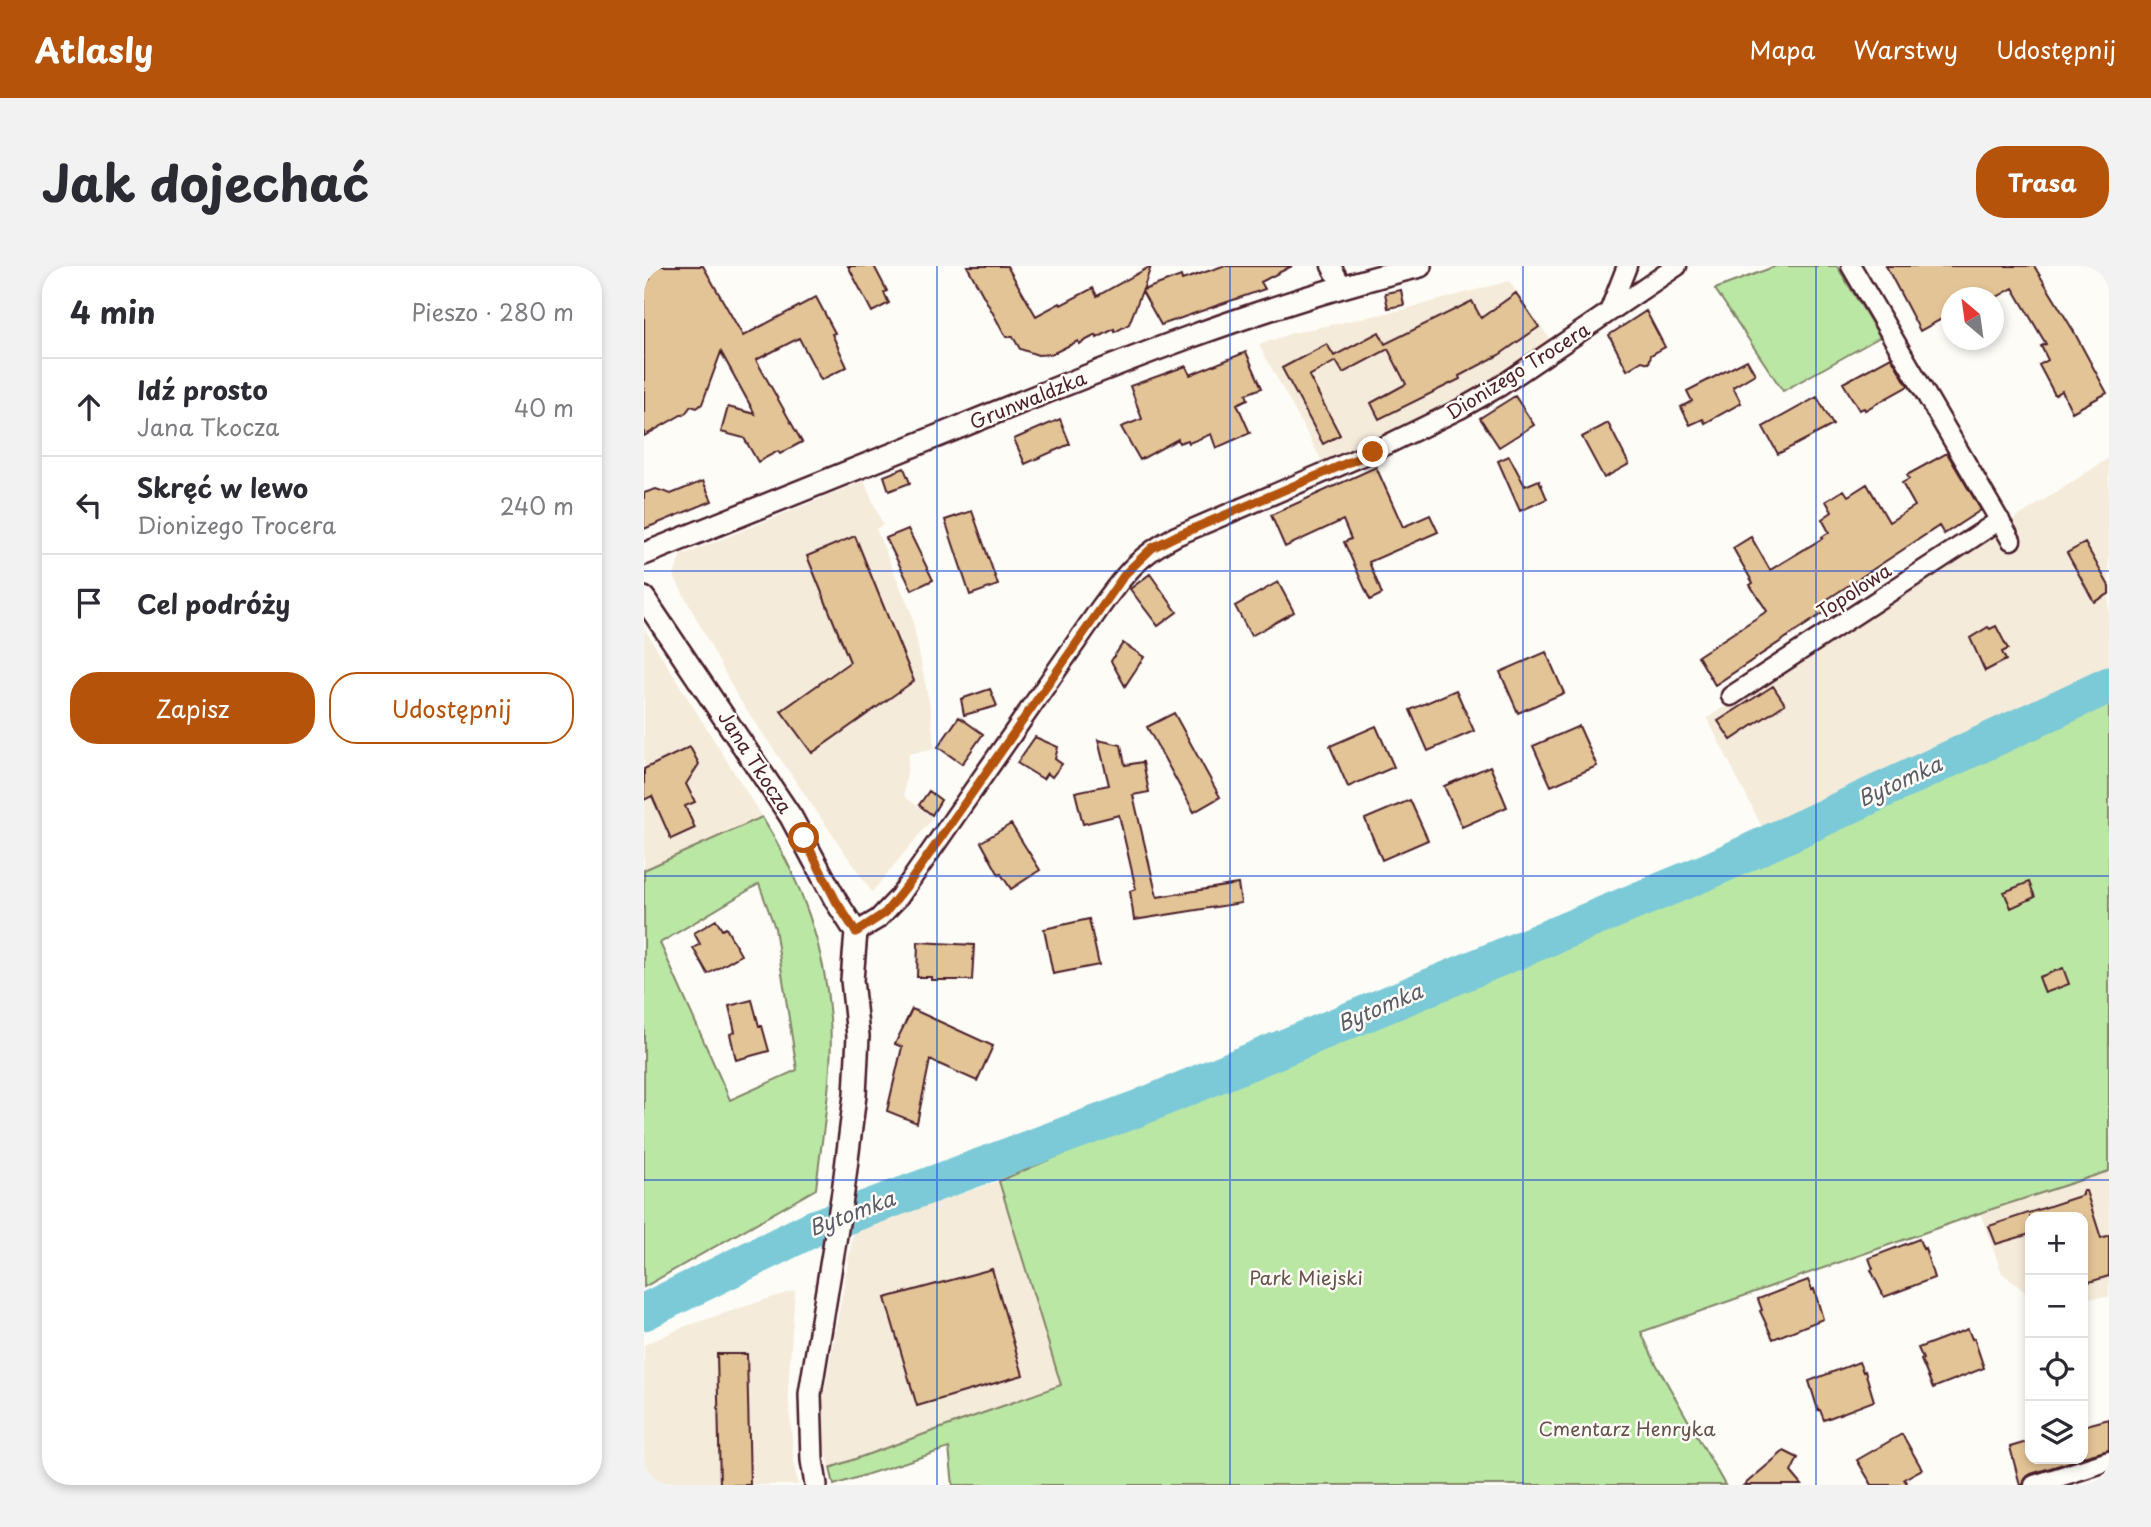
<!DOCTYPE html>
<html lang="pl">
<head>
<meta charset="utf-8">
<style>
  body { margin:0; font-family:"Playpen Sans",sans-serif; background:#f2f2f3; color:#2b2b33 }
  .controls { position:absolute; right:21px; bottom:21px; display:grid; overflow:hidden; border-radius:14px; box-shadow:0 4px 10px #0003 }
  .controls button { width:63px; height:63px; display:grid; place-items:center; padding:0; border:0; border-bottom:2px solid #e1e1e2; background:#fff; color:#2b2b33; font:35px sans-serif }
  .compass { position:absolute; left:1297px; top:21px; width:63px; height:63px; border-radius:50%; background:#fff; box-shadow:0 4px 10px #0003; rotate:331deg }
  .stop { position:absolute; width:21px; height:21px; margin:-16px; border:5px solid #b45309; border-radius:50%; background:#fff }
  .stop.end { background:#b45309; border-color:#fff; box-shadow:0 2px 7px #0008 }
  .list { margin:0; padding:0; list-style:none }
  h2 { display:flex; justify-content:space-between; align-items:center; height:91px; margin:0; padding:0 28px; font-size:30px }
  h2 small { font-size:23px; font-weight:400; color:#7c7c81 }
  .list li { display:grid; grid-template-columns:46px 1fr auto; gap:21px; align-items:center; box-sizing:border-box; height:98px; padding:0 28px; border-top:2px solid #e1e1e2 }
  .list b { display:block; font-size:26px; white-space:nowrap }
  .list p { margin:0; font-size:23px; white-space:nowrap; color:#7c7c81 }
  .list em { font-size:23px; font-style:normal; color:#7c7c81 }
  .actions { display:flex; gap:14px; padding:21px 28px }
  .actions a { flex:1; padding:16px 0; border:2px solid #b45309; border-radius:28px; text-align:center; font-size:24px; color:#b45309 }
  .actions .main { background:#b45309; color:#fff }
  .icon { flex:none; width:38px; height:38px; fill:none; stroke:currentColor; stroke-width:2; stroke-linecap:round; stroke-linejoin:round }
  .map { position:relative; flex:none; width:1465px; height:1219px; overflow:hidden; border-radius:28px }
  header { display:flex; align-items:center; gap:42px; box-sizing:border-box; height:98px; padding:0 35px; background:#b45309; color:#fff }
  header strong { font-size:33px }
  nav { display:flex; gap:38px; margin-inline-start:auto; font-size:24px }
  .intro { display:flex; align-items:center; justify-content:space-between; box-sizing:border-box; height:168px; padding:0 42px }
  h1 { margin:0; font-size:49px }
  .button { padding:18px 32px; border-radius:28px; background:#b45309; color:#fff; font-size:24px; font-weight:700 }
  main { display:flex; gap:42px; padding:0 42px }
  aside { flex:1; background:#fff; border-radius:28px; box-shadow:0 4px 10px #0003 }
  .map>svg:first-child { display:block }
  .built { fill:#f5ebda }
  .green { fill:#bbe7a5; stroke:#828368; stroke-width:2; fill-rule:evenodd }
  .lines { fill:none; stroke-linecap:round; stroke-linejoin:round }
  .river { stroke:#7bcad7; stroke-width:37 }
  .building { fill:#e3c496; stroke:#4a1f2b; stroke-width:2 }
  .minor-casing { stroke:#4a1f2b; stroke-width:23 }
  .tertiary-casing { stroke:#4a1f2b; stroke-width:26 }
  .minor { stroke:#fdfcf7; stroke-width:18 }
  .tertiary { stroke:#fdfcf7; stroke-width:21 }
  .route { stroke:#b45309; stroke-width:9 }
  .grid { fill:none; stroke:#1d4ed8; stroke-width:2; stroke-opacity:0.55 }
  .labels { text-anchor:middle; stroke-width:5; stroke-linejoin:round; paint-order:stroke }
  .street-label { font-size:19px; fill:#4a1f2b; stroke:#fdfcf7 }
  .park-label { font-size:19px; fill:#66514a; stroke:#fdfcf7 }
  .water-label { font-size:21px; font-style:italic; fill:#5b5b67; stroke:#fdfcf7 }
</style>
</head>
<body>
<header>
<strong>Atlasly</strong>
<nav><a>Mapa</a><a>Warstwy</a><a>Udostępnij</a></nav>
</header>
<div class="intro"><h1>Jak dojechać</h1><a class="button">Trasa</a></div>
<main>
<aside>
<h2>4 min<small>Pieszo · 280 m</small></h2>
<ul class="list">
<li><svg class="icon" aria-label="ahead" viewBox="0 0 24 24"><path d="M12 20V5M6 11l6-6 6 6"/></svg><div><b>Idź prosto</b><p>Jana Tkocza</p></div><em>40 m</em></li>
<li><svg class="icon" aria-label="left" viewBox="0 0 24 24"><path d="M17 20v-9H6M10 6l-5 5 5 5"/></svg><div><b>Skręć w lewo</b><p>Dionizego Trocera</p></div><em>240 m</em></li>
<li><svg class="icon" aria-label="arrive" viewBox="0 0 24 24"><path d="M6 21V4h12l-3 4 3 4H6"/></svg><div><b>Cel podróży</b></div></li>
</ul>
<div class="actions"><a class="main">Zapisz</a><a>Udostępnij</a></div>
</aside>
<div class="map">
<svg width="1465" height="1219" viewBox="0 0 1465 1219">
  <rect width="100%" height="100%" fill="#fdfcf7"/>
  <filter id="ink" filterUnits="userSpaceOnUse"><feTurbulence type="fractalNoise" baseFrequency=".0143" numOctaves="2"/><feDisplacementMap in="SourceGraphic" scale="14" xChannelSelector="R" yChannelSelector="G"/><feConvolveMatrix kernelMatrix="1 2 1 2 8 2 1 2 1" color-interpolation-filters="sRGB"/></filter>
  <g filter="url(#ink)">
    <!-- built -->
    <path class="built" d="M 865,15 L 907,75 L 853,111 L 791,146 L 678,195 L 615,79 L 648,67 L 762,43 Z
      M 1465,192 L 1465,406 L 1122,569 L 1063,452 Z
      M 220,215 L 239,259 L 232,263 L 267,346 L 287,446 L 290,482 L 265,488 L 260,530 L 289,552 L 228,626 L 93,430 L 30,310 L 36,290 Z
      M 0,362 L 118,551 L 0,604 Z
      M 1465,905 L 1465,1031 L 1439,1032 L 1439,951 L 1386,951 L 1386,1030 L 1358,1007 L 1336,947 Z
      M 355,915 L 417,1119 L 186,1202 L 180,1179 L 179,1134 L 210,963 Z
      M 151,1024 L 144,1124 L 150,1198 L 154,1219 L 0,1219 L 0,1079 L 42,1060 Z"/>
    <!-- green -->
    <path class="green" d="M 1132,0 L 1193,0 L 1236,71 L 1139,125 L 1071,23 Z
      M 1465,432 L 1465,905 L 1336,947 L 997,1066 L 1011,1096 L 1081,1219 L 309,1219 L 305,1182 L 190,1219 L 186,1202 L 417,1119 L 355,915 L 1124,592 Z
      M 118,551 C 156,612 181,680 186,752 C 190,809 178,867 172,923 L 0,1021 L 0,604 ZM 115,618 L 131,662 L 153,804 L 86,834 L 16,677 Z"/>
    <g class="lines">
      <!-- river -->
      <path class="river" d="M 0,1046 L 170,962 L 495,842 L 1067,604 L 1465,419"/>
    </g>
    <!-- building -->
    <path class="building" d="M 0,0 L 59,0 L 99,70 L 172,31 L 191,67 L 188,68 L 203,101 L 177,114 L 155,72 L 112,94 L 158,176 L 136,188 L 134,185 L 114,196 L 100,172 L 77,166 L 84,141 L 111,148 L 77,86 L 58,138 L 53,142 L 47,140 L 40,149 L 37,149 L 0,170 L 0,17 L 6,13 Z
      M 204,0 L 230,0 L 243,25 L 240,27 L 245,37 L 228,46 Z
      M 323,0 L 363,0 L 392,50 L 416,37 L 417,39 L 449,22 L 453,30 L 507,0 L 499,24 L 537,10 L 538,14 L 579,0 L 648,0 L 617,16 L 621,23 L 517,59 L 498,25 L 485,58 L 471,66 L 470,63 L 453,72 L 452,69 L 435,78 L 434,75 L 408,88 L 394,89 L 376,83 L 369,71 L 362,71 Z
      M 1242,0 L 1390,0 L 1429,64 L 1463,127 L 1428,146 L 1418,125 L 1411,129 L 1395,99 L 1404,94 L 1397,80 L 1402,78 L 1369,22 L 1351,32 L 1307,32 L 1307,48 L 1276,65 Z
      M 757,24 L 760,39 L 744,42 L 741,27 Z
      M 872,27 L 895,61 L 855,89 L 815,110 L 816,113 L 735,153 L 727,137 L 762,118 L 744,83 L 699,107 L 692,95 L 665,110 L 696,169 L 679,178 L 638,102 L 683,78 L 690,90 L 735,66 L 741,78 L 828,35 L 837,52 Z
      M 1002,45 L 1021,81 L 1007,89 L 1005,97 L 998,95 L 983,104 L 965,69 Z
      M 602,86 L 618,122 L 602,128 L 604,133 L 593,138 L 606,167 L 572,182 L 567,168 L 545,177 L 544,174 L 535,177 L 534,173 L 496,194 L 477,161 L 498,153 L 486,120 L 542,100 L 546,109 Z
      M 1247,91 L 1264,120 L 1221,144 L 1220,142 L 1215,144 L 1199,117 Z
      M 1103,94 L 1111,108 L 1089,121 L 1097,137 L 1061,157 L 1059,153 L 1046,159 L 1037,141 L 1048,135 L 1043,125 Z
      M 871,130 L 890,159 L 855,181 L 836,152 Z
      M 1173,131 L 1189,159 L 1134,188 L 1119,161 Z
      M 416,153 L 426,178 L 381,198 L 370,173 Z
      M 964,157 L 985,198 L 960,212 L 938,171 Z
      M 1303,187 L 1337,244 L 1300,268 L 1295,260 L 1216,312 L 1176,338 L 1181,346 L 1071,419 L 1054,390 L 1123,345 L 1106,319 L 1109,317 L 1089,282 L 1107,271 L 1126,304 L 1179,272 L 1178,271 L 1185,266 L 1178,253 L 1188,246 L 1182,235 L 1200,224 L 1204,230 L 1223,218 L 1245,256 L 1271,240 L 1258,217 L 1265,213 L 1263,209 Z
      M 865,190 L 881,220 L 895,214 L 903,233 L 876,245 L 854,195 Z
      M 732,201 L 759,261 L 786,249 L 794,266 L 725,296 L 738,328 L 726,334 L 700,276 L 707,273 L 699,254 L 641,281 L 627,249 Z
      M 260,202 L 266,217 L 245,225 L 240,210 Z
      M 59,215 L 68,235 L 0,263 L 0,227 L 12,223 L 27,228 Z
      M 328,245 L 354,319 L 326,329 L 301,254 Z
      M 264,263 L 289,314 L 268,324 L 242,272 Z
      M 211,270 L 270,415 L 168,487 L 137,445 L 206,396 L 163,290 Z
      M 1441,277 L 1465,320 L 1465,328 L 1450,336 L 1423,287 Z
      M 506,308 L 533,346 L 514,360 L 486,323 Z
      M 634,316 L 650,346 L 607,370 L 591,340 Z
      M 1352,360 L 1364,383 L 1358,386 L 1362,394 L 1341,405 L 1326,372 L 1344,361 L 1346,363 Z
      M 479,377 L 500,391 L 481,420 L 467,395 Z
      M 902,386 L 920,427 L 874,447 L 856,406 Z
      M 1129,420 L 1141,438 L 1087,474 L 1074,455 Z
      M 346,423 L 353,440 L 320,449 L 317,433 Z
      M 812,424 L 830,465 L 784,485 L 766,444 Z
      M 530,447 L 576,531 L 550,546 L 503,461 Z
      M 315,451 L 339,468 L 318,498 L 294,481 Z
      M 732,460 L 750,501 L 704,521 L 686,480 Z
      M 935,460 L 953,500 L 907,520 L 889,480 Z
      M 391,471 L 414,481 L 411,493 L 418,498 L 408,511 L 403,507 L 399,513 L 373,497 Z
      M 454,474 L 477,479 L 481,499 L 499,496 L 505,526 L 489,529 L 513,631 L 594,618 L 597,637 L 490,654 L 486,625 L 492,623 L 475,549 L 439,558 L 431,526 L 465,519 Z
      M 46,481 L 55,498 L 42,518 L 51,536 L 41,540 L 51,562 L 27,573 L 8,530 L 0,534 L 0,503 Z
      M 846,500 L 863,541 L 818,561 L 800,520 Z
      M 285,525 L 297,534 L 288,549 L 275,539 Z
      M 766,534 L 784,574 L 738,594 L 721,553 Z
      M 367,558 L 396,604 L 367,623 L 357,608 L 355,609 L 337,576 Z
      M 1385,616 L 1391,631 L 1367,642 L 1360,626 Z
      M 445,653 L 455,699 L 409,708 L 400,663 Z
      M 72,654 L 78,664 L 82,662 L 97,689 L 64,708 L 49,682 L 56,678 L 50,667 Z
      M 274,676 L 330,679 L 328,714 L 287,714 L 287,711 L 273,711 Z
      M 1419,702 L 1425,718 L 1401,727 L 1395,711 Z
      M 108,734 L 115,760 L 118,760 L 125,785 L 92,794 L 86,768 L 91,766 L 85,740 Z
      M 268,743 L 349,780 L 333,815 L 286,794 L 273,857 L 243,845 L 258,781 L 251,778 Z
      M 1439,925 L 1442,925 L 1457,972 L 1465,969 L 1465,1010 L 1439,1018 L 1439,951 L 1386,951 L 1386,968 L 1352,978 L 1345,960 L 1439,929 Z
      M 1275,973 L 1279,983 L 1281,982 L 1290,1012 L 1240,1031 L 1227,1004 L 1229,1003 L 1225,992 Z
      M 348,1003 L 379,1109 L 273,1140 L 241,1032 Z
      M 1164,1014 L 1168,1024 L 1170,1023 L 1179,1053 L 1129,1073 L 1116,1045 L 1118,1044 L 1114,1033 Z
      M 1324,1063 L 1328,1073 L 1330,1072 L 1340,1102 L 1289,1122 L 1277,1094 L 1279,1093 L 1274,1082 Z
      M 73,1088 L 103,1088 L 106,1219 L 76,1219 Z
      M 1215,1096 L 1219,1106 L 1221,1105 L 1230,1135 L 1180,1154 L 1176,1144 L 1174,1144 L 1165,1115 Z
      M 1465,1153 L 1465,1184 L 1439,1191 L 1439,1160 Z
      M 1258,1168 L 1278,1203 L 1260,1213 L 1264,1219 L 1228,1219 L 1213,1194 Z
      M 1386,1175 L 1386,1193 L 1429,1193 L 1429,1195 L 1387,1208 L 1381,1212 L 1379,1219 L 1376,1219 L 1366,1181 Z
      M 1140,1185 L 1154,1192 L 1147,1206 L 1158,1219 L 1100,1219 Z"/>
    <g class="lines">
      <defs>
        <path id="minor" d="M 687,0 L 698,20
          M 1207,0 L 1367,274
          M 965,46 L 983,0
          M 1087,430 L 1356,254
          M 212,666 L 234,653 L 255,631 L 456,342 C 480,309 495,289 532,270 L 728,186 L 816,143 L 855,121 L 1033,0
          M 1390,1219 L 1465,1195"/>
        <path id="tertiary" d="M 0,288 C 103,247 207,205 311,163 C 463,101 616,39 776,0
          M 0,332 L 147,551 L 192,635 L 212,666 L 208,714 L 214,770 L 211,829 L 199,926 L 166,1128 L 168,1194 L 172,1219"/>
      </defs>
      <!-- minor casing -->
      <use href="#minor" class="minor-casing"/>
      <!-- tertiary casing -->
      <use href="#tertiary" class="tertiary-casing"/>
      <!-- minor -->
      <use href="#minor" class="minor"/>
      <!-- tertiary -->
      <use href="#tertiary" class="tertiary"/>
    </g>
  </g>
  <g class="lines" filter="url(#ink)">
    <!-- route -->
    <path class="route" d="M 160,572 L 192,635 L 212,666 L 241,647 L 265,617 L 481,308 L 508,282 L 532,270 L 729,186"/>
  </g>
  <!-- grid -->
  <path class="grid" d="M 293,0 L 293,1219M 586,0 L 586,1219M 879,0 L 879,1219M 1172,0 L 1172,1219M 0,305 L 1465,305M 0,610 L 1465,610M 0,914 L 1465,914"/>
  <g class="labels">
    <!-- street labels -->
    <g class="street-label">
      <text transform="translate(874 105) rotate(-32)" y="7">Dionizego Trocera</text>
      <text transform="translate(384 134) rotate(-22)" y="7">Grunwaldzka</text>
      <text transform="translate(1210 325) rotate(-33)" y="7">Topolowa</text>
      <text transform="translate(111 496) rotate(57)" y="7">Jana Tkocza</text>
    </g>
    <!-- park labels -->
    <g class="park-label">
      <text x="662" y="1019">Park Miejski</text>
      <text x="983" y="1170">Cmentarz Henryka</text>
    </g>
    <!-- water labels -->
    <g class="water-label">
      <text transform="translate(1256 516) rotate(-25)" y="7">Bytomka</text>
      <text transform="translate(736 742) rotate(-23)" y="7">Bytomka</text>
      <text transform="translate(208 948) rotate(-21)" y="7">Bytomka</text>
    </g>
  </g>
</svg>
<div class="controls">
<button>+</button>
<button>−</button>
<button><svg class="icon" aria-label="locate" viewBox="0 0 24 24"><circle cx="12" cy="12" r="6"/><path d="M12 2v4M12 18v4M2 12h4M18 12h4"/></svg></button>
<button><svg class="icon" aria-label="layers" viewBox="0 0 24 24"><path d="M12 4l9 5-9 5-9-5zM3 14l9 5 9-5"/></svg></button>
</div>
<svg class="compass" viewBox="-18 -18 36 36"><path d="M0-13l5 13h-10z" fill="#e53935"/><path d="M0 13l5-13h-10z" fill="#7c7c81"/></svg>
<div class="stop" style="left:160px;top:572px"></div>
<div class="stop end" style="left:729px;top:186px"></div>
</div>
</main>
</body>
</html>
